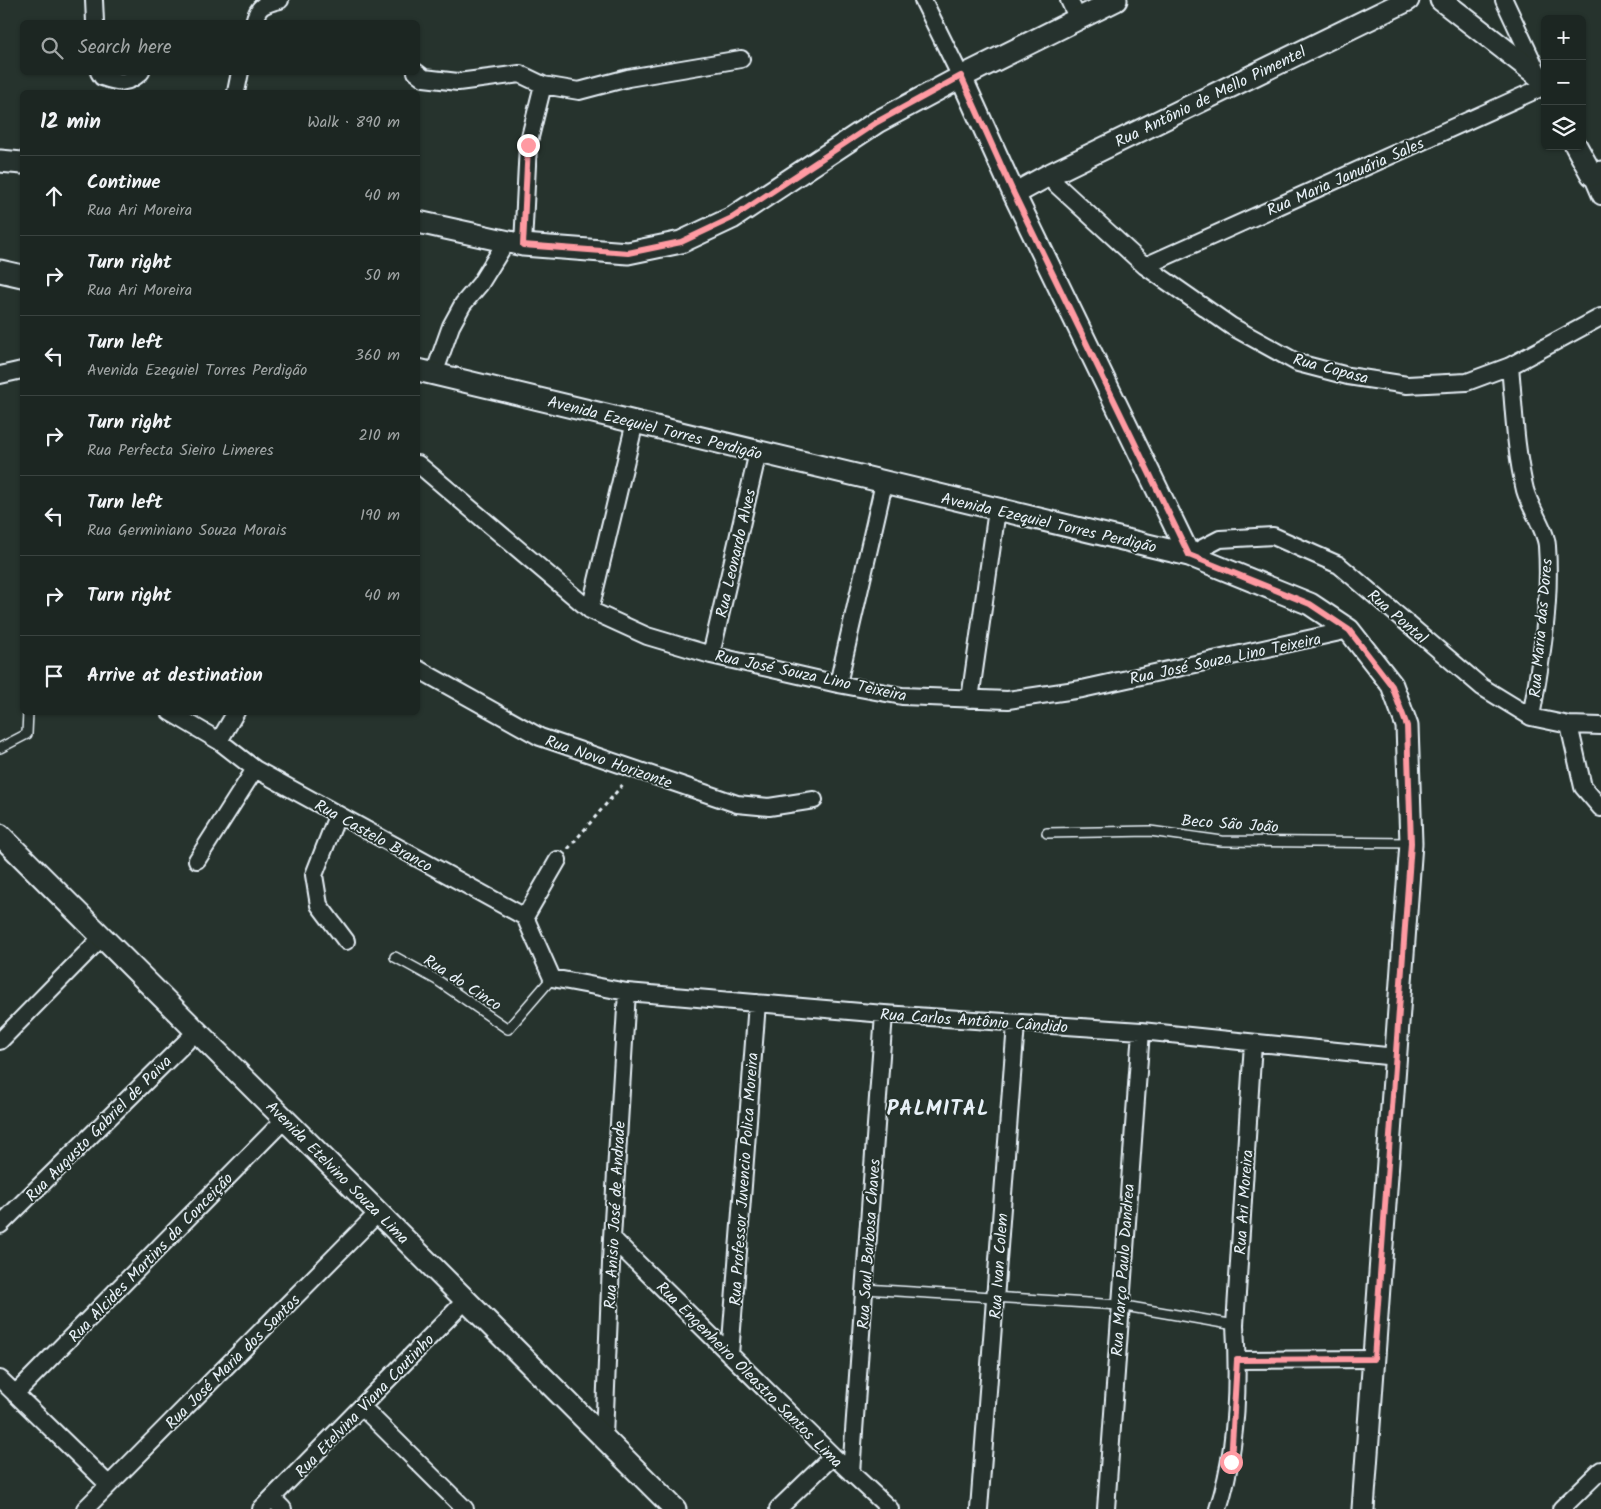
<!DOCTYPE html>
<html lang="en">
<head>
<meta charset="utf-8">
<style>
  body { margin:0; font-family:Kalam,sans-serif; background:#29322f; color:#f1f3f6 }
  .controls { position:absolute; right:15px; top:15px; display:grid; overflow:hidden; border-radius:8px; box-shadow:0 1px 4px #0004 }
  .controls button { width:45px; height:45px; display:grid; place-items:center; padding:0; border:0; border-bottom:1px solid #3a4340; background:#1c2622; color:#f1f3f6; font:25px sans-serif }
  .stop { position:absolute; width:15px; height:15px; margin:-11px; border:4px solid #ff9aa2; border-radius:50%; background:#fff }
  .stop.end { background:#ff9aa2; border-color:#fff; box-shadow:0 1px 5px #0008 }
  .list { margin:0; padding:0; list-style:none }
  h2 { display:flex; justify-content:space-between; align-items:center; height:65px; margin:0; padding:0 20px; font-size:21px }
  h2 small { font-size:16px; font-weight:400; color:#a0a5a5 }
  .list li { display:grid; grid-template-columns:32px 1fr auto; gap:15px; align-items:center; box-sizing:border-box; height:80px; padding:0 20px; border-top:1px solid #3a4340 }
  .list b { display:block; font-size:19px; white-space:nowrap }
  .list p { margin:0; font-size:16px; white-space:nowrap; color:#a0a5a5 }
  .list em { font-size:16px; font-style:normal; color:#a0a5a5 }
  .icon { flex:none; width:28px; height:28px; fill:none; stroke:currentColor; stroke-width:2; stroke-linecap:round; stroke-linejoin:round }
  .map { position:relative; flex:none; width:1601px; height:1509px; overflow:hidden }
  .search { position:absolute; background:#1c2622; box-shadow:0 1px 4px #0004; left:20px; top:20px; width:400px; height:55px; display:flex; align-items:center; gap:12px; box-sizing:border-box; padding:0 18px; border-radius:8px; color:#a0a5a5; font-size:19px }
  .panel { position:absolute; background:#1c2622; box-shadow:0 1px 4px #0004; left:20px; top:90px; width:400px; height:625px; border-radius:8px }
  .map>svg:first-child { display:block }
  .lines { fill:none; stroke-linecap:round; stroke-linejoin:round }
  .service-casing { stroke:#e8f1f8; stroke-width:12 }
  .minor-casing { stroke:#e8f1f8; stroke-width:20 }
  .tertiary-casing { stroke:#e8f1f8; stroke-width:25 }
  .path { stroke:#e8f1f8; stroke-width:3; stroke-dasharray:4 4; stroke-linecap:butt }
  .service { stroke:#26332d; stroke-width:9 }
  .minor { stroke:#26332d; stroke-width:16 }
  .tertiary { stroke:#26332d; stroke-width:21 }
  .route { stroke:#ff9aa2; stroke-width:6 }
  .labels { text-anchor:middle; stroke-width:4; stroke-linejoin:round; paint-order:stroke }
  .street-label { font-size:16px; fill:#e8f1f8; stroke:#26332d }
  .district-label { font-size:21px; font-weight:bold; letter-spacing:1px; fill:#e8f1f8; stroke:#26332d }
</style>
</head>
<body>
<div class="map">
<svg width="1601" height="1509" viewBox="0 0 1601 1509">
  <rect width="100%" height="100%" fill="#26332d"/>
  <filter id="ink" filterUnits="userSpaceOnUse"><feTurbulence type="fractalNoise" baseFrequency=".02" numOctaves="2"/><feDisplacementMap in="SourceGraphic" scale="10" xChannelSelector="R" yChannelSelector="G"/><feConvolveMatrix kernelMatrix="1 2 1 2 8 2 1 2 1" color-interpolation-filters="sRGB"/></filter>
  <g filter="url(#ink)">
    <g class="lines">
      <defs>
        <path id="service" d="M 0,748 L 27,734 L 28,712
          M 1047,833 L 1150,831 L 1222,841 L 1411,843
          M 395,957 L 437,980 L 508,1029 L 552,978
          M 865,1289 L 1119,1305 L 1235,1325"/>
        <path id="minor" d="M 94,0 L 95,22
          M 923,0 L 961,77
          M 1069,0 L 1078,19
          M 1504,0 L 1539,75
          M 254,22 C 258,6 263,4 280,0
          M 99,72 L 102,77 C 119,83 127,85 141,72
          M 416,72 L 424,78 L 458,82 L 520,74 L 543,85 L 579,91 L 628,78 L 741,59
          M 236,92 L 240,72
          M 1592,175 L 1601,196
          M 1047,176 L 1145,266 L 1231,326 L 1298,363 L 1348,376 L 1407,385 L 1467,382 L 1510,366 L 1601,317
          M 523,245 L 528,145 L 543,85
          M 1145,266 L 1545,86
          M 1510,366 C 1514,408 1515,449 1525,490 C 1530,508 1546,530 1547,546 C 1551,603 1541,662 1531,717
          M 434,374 L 451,326 L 463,304 L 480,284 L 506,242
          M 0,375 L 22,370
          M 418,464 L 590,610 L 647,636 L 711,655 L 838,684 L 902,696 L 1008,700 L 1082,689 L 1349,630
          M 1189,555 L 1220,539 L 1273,536 L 1339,565 L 1482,687 L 1531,717 L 1569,725 L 1601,726
          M 590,610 L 635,422
          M 711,655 L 758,452
          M 418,669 L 540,737 L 737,804 L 769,807 L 814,800
          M 838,684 L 884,483
          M 970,699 L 997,510
          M 170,712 L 219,741 L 255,769 L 525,917 L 552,978 L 627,992 L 884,1014 L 1141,1031 L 1396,1057
          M 1569,725 L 1583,787 L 1601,808
          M 219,741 L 236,712
          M 337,816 L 314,875 L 319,905 L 346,941
          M 197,860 L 255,769
          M 525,917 L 558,860
          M 0,1041 L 102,937
          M 0,1225 L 196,1032
          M 612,1238 L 833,1456 L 890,1509
          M 730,1355 L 757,1003
          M 1237,1360 L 1374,1359
          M 0,1379 L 109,1485
          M 15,1394 L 285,1119
          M 362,1407 L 465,1509
          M 604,1437 L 612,1238 L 627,992
          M 851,1473 L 884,1014
          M 272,1498 L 283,1509
          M 85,1509 L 378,1213
          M 261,1509 L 466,1300
          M 778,1509 L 833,1456
          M 979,1509 L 1016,1024
          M 1106,1509 L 1141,1031
          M 1218,1509 C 1237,1451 1239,1386 1235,1325 L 1253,1043
          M 1561,1509 L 1601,1470"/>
        <path id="tertiary" d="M 1441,0 L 1540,77 L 1545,86
          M 961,77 L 1014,194 L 1189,555
          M 1576,146 L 1592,175 L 1601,172
          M 0,161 L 22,163
          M 1014,194 L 1047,176 L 1408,0
          M 418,222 L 523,245 L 628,253 L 681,242 L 732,218 L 877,122 L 961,77 L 1116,0
          M 0,271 L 22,276
          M 418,370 L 1189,555 L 1310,604 L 1349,630 L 1392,685 L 1407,726 L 1411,843 L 1363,1509
          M 0,835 L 675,1509"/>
      </defs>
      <!-- service casing -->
      <use href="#service" class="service-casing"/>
      <!-- minor casing -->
      <use href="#minor" class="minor-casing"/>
      <!-- tertiary casing -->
      <use href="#tertiary" class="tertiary-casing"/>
      <!-- path -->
      <path class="path" d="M 568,849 L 624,783"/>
      <!-- service -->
      <use href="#service" class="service"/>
      <!-- minor -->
      <use href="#minor" class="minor"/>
      <!-- tertiary -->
      <use href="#tertiary" class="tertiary"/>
    </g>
  </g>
  <g class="lines" filter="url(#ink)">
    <!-- route -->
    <path class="route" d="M 528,145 L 523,245 L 628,253 L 681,242 L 732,218 L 877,122 L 961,76 L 1014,194 L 1189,555 L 1310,604 L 1349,630 L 1392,686 L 1407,726 L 1411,843 L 1374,1359 L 1237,1360 L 1231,1462"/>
  </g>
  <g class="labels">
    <!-- street labels -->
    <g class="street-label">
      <text transform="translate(1210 96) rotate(-26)" y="6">Rua Antônio de Mello Pimentel</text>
      <text transform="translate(1345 176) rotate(-24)" y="6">Rua Maria Januária Sales</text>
      <text transform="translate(1331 368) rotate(15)" y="6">Rua Copasa</text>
      <text transform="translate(655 427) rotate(14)" y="6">Avenida Ezequiel Torres Perdigão</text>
      <text transform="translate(1049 522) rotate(13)" y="6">Avenida Ezequiel Torres Perdigão</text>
      <text transform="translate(735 553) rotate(-77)" y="6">Rua Leonardo Alves</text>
      <text transform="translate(1398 616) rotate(41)" y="6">Rua Pontal</text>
      <text transform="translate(1540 628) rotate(-85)" y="6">Rua Maria das Dores</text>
      <text transform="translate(1225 658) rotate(-12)" y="6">Rua José Souza Lino Teixeira</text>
      <text transform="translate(811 675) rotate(12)" y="6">Rua José Souza Lino Teixeira</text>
      <text transform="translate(609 761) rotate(19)" y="6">Rua Novo Horizonte</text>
      <text transform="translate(1230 823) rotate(4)" y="6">Beco São João</text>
      <text transform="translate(374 835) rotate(29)" y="6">Rua Castelo Branco</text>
      <text transform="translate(463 982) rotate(33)" y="6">Rua do Cinco</text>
      <text transform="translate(974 1020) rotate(4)" y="6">Rua Carlos Antônio Cândido</text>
      <text transform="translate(98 1128) rotate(-45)" y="6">Rua Augusto Gabriel de Paiva</text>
      <text transform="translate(338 1172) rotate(45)" y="6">Avenida Etelvino Souza Lima</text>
      <text transform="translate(743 1179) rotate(-86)" y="6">Rua Professor Juvencio Polica Moreira</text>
      <text transform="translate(1243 1202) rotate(-86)" y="6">Rua Ari Moreira</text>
      <text transform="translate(614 1215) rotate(-87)" y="6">Rua Anisio José de Andrade</text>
      <text transform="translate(868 1244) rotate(-86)" y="6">Rua Saul Barbosa Chaves</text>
      <text transform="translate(150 1257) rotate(-46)" y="6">Rua Alcides Martins da Conceição</text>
      <text transform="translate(998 1266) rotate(-86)" y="6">Rua Ivan Colem</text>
      <text transform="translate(1122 1270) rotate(-86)" y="6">Rua Março Paulo Dandrea</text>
      <text transform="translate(232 1361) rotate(-45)" y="6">Rua José Maria dos Santos</text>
      <text transform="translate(750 1374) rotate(45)" y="6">Rua Engenheiro Oleastro Santos Lima</text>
      <text transform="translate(364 1405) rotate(-46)" y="6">Rua Etelvina Viana Coutinho</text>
    </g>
    <!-- district labels -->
    <g class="district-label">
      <text x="938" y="1115">PALMITAL</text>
    </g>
  </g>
</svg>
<div class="controls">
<button>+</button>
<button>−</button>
<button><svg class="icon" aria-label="layers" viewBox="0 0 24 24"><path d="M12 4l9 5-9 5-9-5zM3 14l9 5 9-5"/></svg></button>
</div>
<div class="stop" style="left:1231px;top:1462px"></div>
<div class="stop end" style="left:528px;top:145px"></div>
<div class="search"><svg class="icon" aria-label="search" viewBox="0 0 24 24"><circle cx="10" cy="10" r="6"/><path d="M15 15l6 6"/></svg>Search here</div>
<section class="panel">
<h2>12 min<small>Walk · 890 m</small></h2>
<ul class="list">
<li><svg class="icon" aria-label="ahead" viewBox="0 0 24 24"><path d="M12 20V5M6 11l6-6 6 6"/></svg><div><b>Continue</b><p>Rua Ari Moreira</p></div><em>40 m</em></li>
<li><svg class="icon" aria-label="right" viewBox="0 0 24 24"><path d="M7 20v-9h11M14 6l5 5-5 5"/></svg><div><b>Turn right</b><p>Rua Ari Moreira</p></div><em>50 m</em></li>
<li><svg class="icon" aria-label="left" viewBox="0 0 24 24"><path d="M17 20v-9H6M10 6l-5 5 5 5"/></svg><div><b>Turn left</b><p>Avenida Ezequiel Torres Perdigão</p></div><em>360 m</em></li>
<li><svg class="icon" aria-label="right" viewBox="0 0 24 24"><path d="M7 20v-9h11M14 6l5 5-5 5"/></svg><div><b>Turn right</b><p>Rua Perfecta Sieiro Limeres</p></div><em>210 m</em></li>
<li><svg class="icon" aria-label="left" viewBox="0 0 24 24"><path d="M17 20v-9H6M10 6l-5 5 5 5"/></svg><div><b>Turn left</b><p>Rua Germiniano Souza Morais</p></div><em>190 m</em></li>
<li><svg class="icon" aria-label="right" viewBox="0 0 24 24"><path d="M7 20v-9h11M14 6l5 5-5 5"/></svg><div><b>Turn right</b></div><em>40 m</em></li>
<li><svg class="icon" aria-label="arrive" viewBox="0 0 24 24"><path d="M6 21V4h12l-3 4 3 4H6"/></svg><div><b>Arrive at destination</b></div></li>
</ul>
</section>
</div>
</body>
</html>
